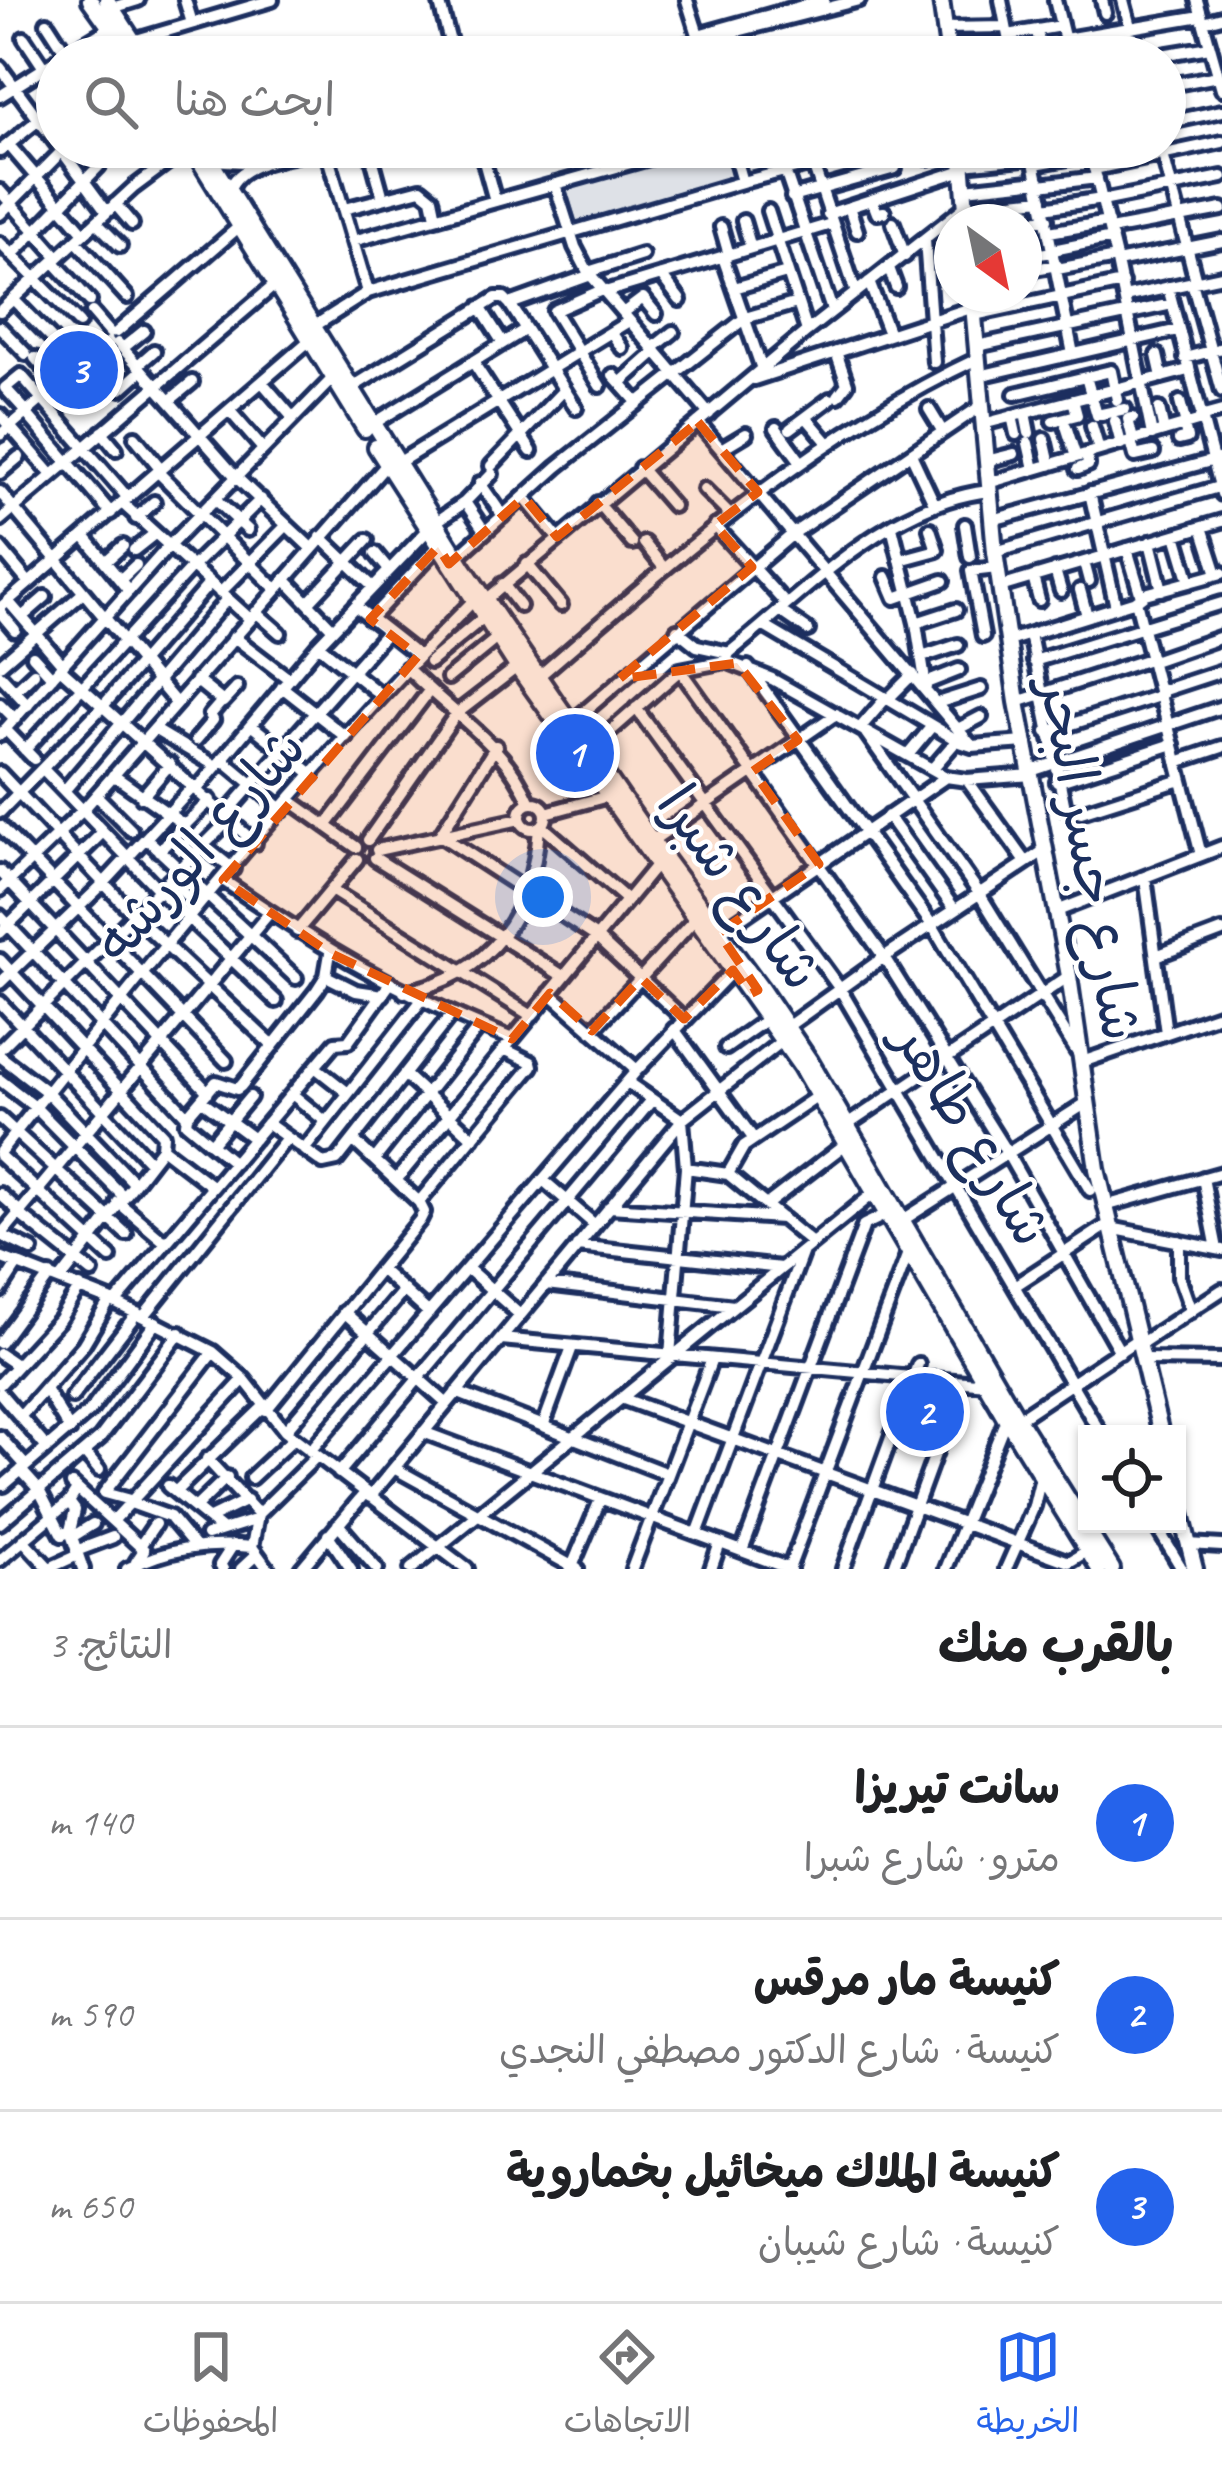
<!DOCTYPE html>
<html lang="ar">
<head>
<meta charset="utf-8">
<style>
  body { margin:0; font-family:Caveat,"Playpen Sans Arabic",sans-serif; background:#f6f6f6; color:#202124; direction:rtl }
  .controls { position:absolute; right:36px; bottom:36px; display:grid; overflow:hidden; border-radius:0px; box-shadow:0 3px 9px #0004 }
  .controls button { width:108px; height:108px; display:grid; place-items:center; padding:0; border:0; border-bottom:3px solid #e0e0e0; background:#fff; color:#202124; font:60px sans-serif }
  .compass { position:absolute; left:934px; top:204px; width:108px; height:108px; border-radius:50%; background:#fff; box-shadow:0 3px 9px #0004; rotate:147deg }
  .you { position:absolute; left:543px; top:897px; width:42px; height:42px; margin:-30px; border:9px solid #fff; border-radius:50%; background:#1a73e8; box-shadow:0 0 0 18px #1a73e833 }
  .badge { display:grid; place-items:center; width:78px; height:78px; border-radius:50%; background:#2563eb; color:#fff; font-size:39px; font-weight:700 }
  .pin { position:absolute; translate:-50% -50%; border:6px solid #fff; box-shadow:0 3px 12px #0006 }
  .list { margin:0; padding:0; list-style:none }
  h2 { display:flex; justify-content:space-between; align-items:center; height:156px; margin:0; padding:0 48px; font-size:51px }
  h2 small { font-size:39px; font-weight:400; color:#757577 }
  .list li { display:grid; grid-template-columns:78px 1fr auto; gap:36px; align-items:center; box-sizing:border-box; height:192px; padding:0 48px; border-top:3px solid #e0e0e0 }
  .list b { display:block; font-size:45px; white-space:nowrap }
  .list p { margin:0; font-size:39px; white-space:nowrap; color:#757577 }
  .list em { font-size:39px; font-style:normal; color:#757577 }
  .icon { flex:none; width:66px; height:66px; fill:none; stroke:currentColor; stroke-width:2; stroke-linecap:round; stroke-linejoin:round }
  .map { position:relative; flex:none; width:1222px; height:1569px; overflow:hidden; direction:ltr }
  .search { position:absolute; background:#fff; box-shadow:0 3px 9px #0004; left:36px; right:36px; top:36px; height:132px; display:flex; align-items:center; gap:30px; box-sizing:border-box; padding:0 42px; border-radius:66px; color:#757577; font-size:45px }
  .sheet { height:732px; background:#fff }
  nav { display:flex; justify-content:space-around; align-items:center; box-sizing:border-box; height:168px; border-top:3px solid #e0e0e0; background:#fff; font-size:33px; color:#757577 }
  nav a { display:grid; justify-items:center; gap:6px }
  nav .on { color:#2563eb }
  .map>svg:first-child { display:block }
  .green { fill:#dee1e7; stroke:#7c88a2; stroke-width:3 }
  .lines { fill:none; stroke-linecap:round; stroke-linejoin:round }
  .minor-casing { stroke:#1b2f5e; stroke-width:20 }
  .major-casing { stroke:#1b2f5e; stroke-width:22 }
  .minor { stroke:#fff; stroke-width:10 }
  .major { stroke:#fff; stroke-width:14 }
  .marked { fill:#e8590c; fill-opacity:0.2; stroke:#e8590c; stroke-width:9; stroke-dasharray:24 15; stroke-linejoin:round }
  .labels { text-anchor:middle; stroke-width:9; stroke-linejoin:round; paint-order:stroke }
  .street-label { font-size:57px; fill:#1b2f5e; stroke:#fff }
</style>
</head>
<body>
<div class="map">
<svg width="1222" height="1569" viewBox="0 0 1222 1569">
  <rect width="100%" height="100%" fill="#fff"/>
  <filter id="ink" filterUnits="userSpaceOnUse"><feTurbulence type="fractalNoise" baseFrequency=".00833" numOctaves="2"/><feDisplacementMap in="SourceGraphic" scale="24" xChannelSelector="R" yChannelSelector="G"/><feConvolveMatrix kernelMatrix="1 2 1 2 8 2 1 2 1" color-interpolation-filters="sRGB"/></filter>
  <g filter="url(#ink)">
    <!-- green -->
    <path class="green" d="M 701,147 L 727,147 L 737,179 L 577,226 L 565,186 Z"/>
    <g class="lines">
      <defs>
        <path id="minor" d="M 185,0 L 192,23
          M 439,0 L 454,57
          M 687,0 L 705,57
          M 1001,0 L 1012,57
          M 1055,0 L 1069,57
          M 1102,0 L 1105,13
          M 1123,0 L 1138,57
          M 1197,0 L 1222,89
          M 112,8 L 138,0
          M 1203,22 L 1222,17
          M 47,23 L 67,54
          M 945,28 L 1006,27
          M 1037,30 L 1040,49
          M 1008,35 L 1061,26
          M 24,38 L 44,68
          M 1065,39 L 1201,16
          M 695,40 L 698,35 L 824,0
          M 133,41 L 272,0
          M 947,46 L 1010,46
          M 62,57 L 111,27
          M 636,57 L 859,0
          M 1149,57 L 1210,47
          M 0,67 L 107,212
          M 1165,86 L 1218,76
          M 0,96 L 57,60
          M 1165,123 L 1222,111
          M 8,144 L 84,233
          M 325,147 L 368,292
          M 369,147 L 383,198
          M 480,147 L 495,201
          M 732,147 L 742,182
          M 923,147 L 927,158 L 961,152
          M 1031,147 L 1073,354
          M 1089,147 L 1117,262 L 1152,435
          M 1161,147 L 1196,281
          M 0,151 L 57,105
          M 211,160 L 241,162 L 302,147
          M 813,164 L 856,293
          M 963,164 L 1033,157
          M 1035,164 L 1091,154
          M 1094,169 L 1222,142
          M 785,171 L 832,310
          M 555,184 L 575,247 L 588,272 L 709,414
          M 1040,185 L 1097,178
          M 230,189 C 241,158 298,158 326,147
          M 965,189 L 1039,181
          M 0,191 L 58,257
          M 792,197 L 895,168
          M 872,200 L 877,213 L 884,212
          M 1102,201 L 1222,177
          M 115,204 L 132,224
          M 849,207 L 857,231
          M 965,207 L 1042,199
          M 1044,208 L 1102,199
          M 344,209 L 421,189 L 432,198 L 436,217
          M 768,211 L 807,331
          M 0,214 L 66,147
          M 828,214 L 963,170
          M 966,219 L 1027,211 L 1030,221 L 1047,219
          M 743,221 L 751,248
          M 96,222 L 120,246
          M 893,223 L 905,256
          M 721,227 L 729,255
          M 1110,230 L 1222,209
          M 1049,232 L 1108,222
          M 925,240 L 934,362
          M 76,241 L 127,297
          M 353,241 L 688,147
          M 0,243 L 79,323
          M 1053,250 L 1112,238
          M 12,255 L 99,166
          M 1024,256 L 1054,252
          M 723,257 L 762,369
          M 54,262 L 90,301
          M 1117,262 L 1222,241
          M 889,268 L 896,287
          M 1057,269 L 1116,258
          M 1024,271 L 1057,265
          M 588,272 L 642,255
          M 661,275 L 680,300
          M 869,282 L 889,334
          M 1192,282 L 1222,391
          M 1168,287 L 1222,494
          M 734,288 L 787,273
          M 605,292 L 831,224
          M 1124,297 L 1222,276
          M 13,299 L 55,342
          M 510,304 L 576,408
          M 510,304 L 591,275
          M 480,307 L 503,343
          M 0,311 L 133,188 L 188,147
          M 92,312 L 110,333
          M 623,313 L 643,298 L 656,314
          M 974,315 L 1122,283
          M 0,327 L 26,354
          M 313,327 L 368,292 L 742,182 L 878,147
          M 117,332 L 241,225
          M 611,332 L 622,348
          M 118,343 L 236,477 L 311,548
          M 977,346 L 1172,304
          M 123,348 L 144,331
          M 653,348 L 673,332
          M 836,352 L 847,384 L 838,396
          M 1157,355 L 1162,377
          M 35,358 L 58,385
          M 1185,358 L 1222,348
          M 473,362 L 531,451
          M 138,365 L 154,351
          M 613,375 L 637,402
          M 979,376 L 1178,330
          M 1086,377 L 1097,415 L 1125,409
          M 754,379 L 974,307
          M 262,382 L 293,418
          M 620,383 L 656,351
          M 600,386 L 554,311 L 602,290
          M 351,388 L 496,298 L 504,298 L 510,304
          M 121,389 L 142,370
          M 1015,394 L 1111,371 L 1117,400
          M 169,401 L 192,382
          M 1180,402 L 1186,425
          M 929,409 L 943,432
          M 1159,409 L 1164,431
          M 229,410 L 263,449
          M 27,412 L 5,388 L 21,375 L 128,498
          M 26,413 L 111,513
          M 1025,413 L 1029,433
          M 0,415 L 52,475
          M 1012,416 L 1016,434
          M 806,417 L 828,443
          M 1200,417 L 1222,411
          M 1053,421 L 1077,415 L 1073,400
          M 1115,421 L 1121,444
          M 698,422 L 972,746
          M 373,424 L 526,329
          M 983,424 L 1188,370
          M 1066,426 L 1076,457
          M 1092,426 L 1099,450
          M 776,428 L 801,462
          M 790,429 L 830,399
          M 102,432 L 116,449
          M 0,435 L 109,342
          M 135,437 L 161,469
          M 1044,439 L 1050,465
          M 1133,440 L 1128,419 L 1133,418
          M 1179,440 L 1187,438 L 1184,425
          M 1131,441 L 1135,456 L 1153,452
          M 1028,443 L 1034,469
          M 721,449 L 746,434
          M 911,454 L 934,503
          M 986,461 L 1014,454
          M 398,463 L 629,321
          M 491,466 L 564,390
          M 640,468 L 673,506
          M 1078,469 L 1088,465 L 1087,454
          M 158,472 L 276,589
          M 0,473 L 19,457
          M 480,483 L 503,516
          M 988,483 L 1201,420
          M 704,489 L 729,514
          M 0,492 L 176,703
          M 1090,493 L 1116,607
          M 524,497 L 557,537
          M 215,499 L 248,530
          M 465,502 L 485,532
          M 122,503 L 250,619
          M 598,503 L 632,543
          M 136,518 L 154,502
          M 0,520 L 277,283
          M 992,520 L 1222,458
          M 436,522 L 465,502 L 492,474
          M 965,525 L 970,557
          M 715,526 L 786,604
          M 892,527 L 916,623 L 926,687
          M 1202,527 L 1217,574
          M 1176,535 L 1190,582
          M 84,536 L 129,591
          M 321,537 L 373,587
          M 1150,542 L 1162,590
          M 644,543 L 664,568
          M 0,548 L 29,583
          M 1127,549 L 1141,596
          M 134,550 L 153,535
          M 995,552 L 1222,486
          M 375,553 L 389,570
          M 457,557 L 557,467 L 745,318 L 797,303
          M 900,560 L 937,550 L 930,529
          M 105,562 L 123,546
          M 1084,562 L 1089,581
          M 527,564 L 561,605
          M 1055,570 L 1061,591
          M 886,577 L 895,598 L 943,581
          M 1033,577 L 1039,600
          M 285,579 L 333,629
          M 120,580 L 136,565
          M 503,584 L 520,606
          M 1000,587 L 1222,521
          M 1080,590 L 1087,616
          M 220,593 L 287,525
          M 486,600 L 807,331 L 966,206
          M 8,601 L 63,665
          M 1136,601 L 1201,855
          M 308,603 L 367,540
          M 355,606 L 419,656
          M 0,608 L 310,340
          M 779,610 L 808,630
          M 0,612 L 15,630
          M 256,612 L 280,633
          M 22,617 L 45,597
          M 370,619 L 438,547
          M 916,623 L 956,610
          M 764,626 L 960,742 L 972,746 L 1025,742
          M 677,630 L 697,646 L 729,653
          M 1030,634 L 1065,808 L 1081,812 L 1181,780
          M 983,636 L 971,571 L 997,568
          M 234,637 L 289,679
          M 1008,641 L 1136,601 L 1145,594 L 1222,573
          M 318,645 L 382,696
          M 33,656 L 52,677
          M 922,657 L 958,645
          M 726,661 L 729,653 C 806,592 886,503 989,491
          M 1034,661 L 1222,603
          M 1153,661 L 1222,637
          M 430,662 L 484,617
          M 0,665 L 83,593
          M 748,667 L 932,925 L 1090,1190
          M 60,668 L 255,843
          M 407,668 C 451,714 505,743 530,803
          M 680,670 L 884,957 L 1007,1153 L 1120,1352
          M 0,675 L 28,705
          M 538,677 C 676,558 811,437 977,359
          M 448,678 L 497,638
          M 196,680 L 223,702 L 237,687
          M 926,683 L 959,670
          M 282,687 L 346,737
          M 15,691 L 34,673
          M 1161,691 L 1222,671
          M 887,700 L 913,674
          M 1017,702 L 1152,658
          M 937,703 L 981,689
          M 0,704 L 15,719
          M 636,708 L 840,989 L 1101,1434
          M 570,724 L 794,533 L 981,406
          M 251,725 L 313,775
          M 860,728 L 885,699
          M 5,729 L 34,759
          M 154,729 L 216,766
          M 958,729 L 981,717
          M 1047,732 L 1162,695
          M 866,733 L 979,893 L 1077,1052
          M 0,735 L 167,548 L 333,378
          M 196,740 L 213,720 L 210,715 L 222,701
          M 496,746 L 440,835 L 595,936 L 684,1019
          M 25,750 L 191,568 L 261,499
          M 588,751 L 680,670 L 726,661 L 772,679 L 946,777 L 967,780 L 1032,775
          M 908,755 L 932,726
          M 545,756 L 569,739
          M 222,759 L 283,810
          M 1177,762 L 1222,747
          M 43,769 L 160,891 L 276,1001
          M 932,769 L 957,740
          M 1031,771 L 1222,707
          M 0,773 L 135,916 L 273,1046
          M 113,775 L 183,824
          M 967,780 L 1026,862
          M 1057,782 L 1173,744
          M 198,788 L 318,645 L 428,530
          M 64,791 L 227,599
          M 96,795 L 131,830
          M 142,797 L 170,764
          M 291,801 L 356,847
          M520 816a13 13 0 1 1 26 0a13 13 0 1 1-26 0Z
          M 0,812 L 103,706 L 209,584
          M 546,813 L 608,796
          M 225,815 L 386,633
          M 888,816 L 955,910
          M 0,826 L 226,1061
          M 326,826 L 429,691
          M 542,826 L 626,899
          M 146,838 L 296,978
          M 368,840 L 456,714 L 517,667
          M 652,841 L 836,714
          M 204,846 L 233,869
          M 377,850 L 520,819
          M 159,851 L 210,800
          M 375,858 L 563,976
          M 0,871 L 208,1092
          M 1145,877 L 1166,1033
          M 223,880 C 321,948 401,994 512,1039
          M 0,890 L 83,810 L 387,464
          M 331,890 L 532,1016
          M 1057,911 L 1222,847
          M 0,916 L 187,1116 L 186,1123 L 234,1163
          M 297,931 L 357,859
          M 0,933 L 103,832
          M 719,933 L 946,777
          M 1156,956 L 1222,931
          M 0,960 L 163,1135 L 162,1148 L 213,1187
          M 326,976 L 356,991 L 383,995
          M 0,983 L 104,883 L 194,786
          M 404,992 C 492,976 533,913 539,828
          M 550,993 L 637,1070
          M 0,1002 L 150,1162
          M 787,1027 L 884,957 L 1045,850
          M 674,1029 L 753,1138
          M 592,1031 L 695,919
          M 726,1048 L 767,1019
          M 0,1049 L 230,819
          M 0,1056 L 47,1092 L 134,1183
          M 1082,1062 L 1222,1014
          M 315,1067 L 348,1093
          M 405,1075 L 473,1138
          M 0,1080 L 35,1107 L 123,1196
          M 627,1082 L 682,1120 L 686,1168 L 670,1355
          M 292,1094 L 325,1121
          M 201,1100 L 254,1139
          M 187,1116 L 216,1082 L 237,1089 L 241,1086 L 317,990 L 326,976 L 330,953
          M 0,1118 L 126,1234
          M 267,1123 L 323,1163 L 337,1160 L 451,1015
          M 847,1125 L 1069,976
          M 353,1140 L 419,1202
          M 211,1144 L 250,1097
          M 304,1150 L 421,1001
          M 0,1152 C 149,963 303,772 473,601
          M 0,1156 L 110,1257
          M 375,1159 L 480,1026
          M 686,1168 L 728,1174 L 812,1243
          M 728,1174 L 744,1146 L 818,1096
          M 1203,1178 L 1217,1249
          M 397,1179 L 657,864
          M 543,1180 L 595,1225
          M 0,1194 L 18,1210
          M 118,1202 L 166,1243
          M 419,1202 L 532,1066 L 531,1062 L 504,1049
          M 766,1205 L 847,1143
          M 1105,1206 L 1222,1173
          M 609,1207 L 782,1218
          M 17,1212 L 92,1272
          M 903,1220 L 1088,1102
          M 1110,1228 L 1222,1250
          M 1,1235 L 32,1250
          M 0,1236 L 270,912
          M 1179,1241 L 1179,1277 L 1191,1311
          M 577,1246 L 781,1268
          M 0,1257 L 110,1300 L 213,1352 L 244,1379 L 285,1431 L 467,1569
          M 467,1268 L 520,1315
          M 380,1269 L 429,1313
          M 61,1279 L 162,1148
          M 546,1284 L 734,1306
          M 1016,1285 L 1109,1224
          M 0,1291 L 18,1263
          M 115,1303 L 335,1043 L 348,1042 L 389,985
          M 344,1312 L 447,1404
          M 144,1316 L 287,1138
          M 501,1339 L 987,1384
          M 0,1343 L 50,1275
          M 1140,1344 L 1222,1290
          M 0,1354 L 16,1365
          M 1144,1359 L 1222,1360
          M 0,1384 L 59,1320 L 80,1287
          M 45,1389 L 70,1430
          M 456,1392 L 667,1474
          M 0,1393 L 47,1448
          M 72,1397 L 137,1313
          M 621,1398 L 1069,1562 L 1087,1551
          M 266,1410 L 420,1220 L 424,1212 L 419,1202
          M 20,1417 L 83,1345 L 110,1300
          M 1018,1419 L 1138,1339
          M 543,1426 L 572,1347
          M 285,1431 L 404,1290
          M 423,1432 L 790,1569
          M 0,1437 L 26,1466
          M 310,1451 L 637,1070 L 733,970
          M 84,1452 L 99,1470
          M 207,1459 L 258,1514
          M 394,1468 L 577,1569
          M 21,1470 L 39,1490 L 62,1535 L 70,1531
          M 339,1473 L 652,1100
          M 251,1478 L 294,1438
          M 72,1484 L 144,1550 L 136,1562
          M 4,1485 L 91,1410 L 156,1322
          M 168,1486 L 221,1529
          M 176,1491 L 263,1407
          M 370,1497 L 682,1120 L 782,1041
          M 130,1500 L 104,1493 L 213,1352
          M 69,1502 L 75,1510 L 70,1531 L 83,1569
          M 128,1502 L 170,1517 L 195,1547
          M 197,1506 L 227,1477
          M 210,1518 L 247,1500
          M 114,1520 L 244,1379
          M 0,1523 L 100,1438 L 180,1333
          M 338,1524 L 377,1569
          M 1155,1524 L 1182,1569
          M 697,1534 L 803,1251
          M 207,1535 L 255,1520
          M 328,1535 L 351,1569
          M 72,1537 L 93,1524
          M 23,1540 L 49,1568
          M 1188,1544 L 1222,1546
          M 140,1546 L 155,1524
          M 252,1547 L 258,1514 L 317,1456
          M 76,1551 L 113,1537
          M 742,1551 L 864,1225 L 887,1214
          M 0,1560 L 69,1502 L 76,1491
          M 47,1569 L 78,1555
          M 127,1569 C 165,1549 210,1542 252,1547 L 268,1569
          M 223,1569 L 220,1565 L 233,1545
          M 241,1569 L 257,1554
          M 301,1569 L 365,1493
          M 411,1569 L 874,1193
          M 571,1569 L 600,1500
          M 632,1569 L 712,1359
          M 711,1569 L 720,1543
          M 789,1569 L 908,1253
          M 843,1569 L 918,1364
          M 893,1569 L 961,1383
          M 946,1569 L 1006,1419
          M 1006,1569 L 1034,1506 L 1041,1477"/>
        <path id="major" d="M 90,0 L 131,57
          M 107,0 L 144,57
          M 941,0 L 949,57
          M 191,147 L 365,429
          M 202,147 L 464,568 L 652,841 L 760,987 L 810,1061 L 1018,1419 L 1112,1569
          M 961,147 L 967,222
          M 972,294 L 995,552 L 1017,702 L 1069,976 L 1097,1169 L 1161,1434
          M 376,447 L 517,667 L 801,1067 L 1006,1419 L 1099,1569
          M 1177,1498 L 1195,1569"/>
      </defs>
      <!-- minor casing -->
      <use href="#minor" class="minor-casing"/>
      <!-- major casing -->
      <use href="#major" class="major-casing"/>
      <!-- minor -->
      <use href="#minor" class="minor"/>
      <!-- major -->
      <use href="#major" class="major"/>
    </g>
  </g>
  <!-- marked area -->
  <path class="marked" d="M 698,422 L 758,492 L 715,525 L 752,567 L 619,679 L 737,663 L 798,740 L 753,771 L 819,864 L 719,933 L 758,990 L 750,994 L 733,970 L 684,1019 L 641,978 L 592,1031 L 550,993 L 512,1039 L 330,953 L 223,880 L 418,656 L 370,619 L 438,547 L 449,564 L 524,497 L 557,537 Z"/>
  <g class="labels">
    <!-- street labels -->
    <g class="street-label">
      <text transform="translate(199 844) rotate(-49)" y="20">شارع الورشه</text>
      <text transform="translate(1092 859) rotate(80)" y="20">شارع جسر البحر</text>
      <text transform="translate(741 887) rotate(54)" y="20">شارع شبرا</text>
      <text transform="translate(974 1133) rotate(59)" y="20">شارع طاهر</text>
    </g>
  </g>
</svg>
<div class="controls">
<button><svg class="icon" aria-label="locate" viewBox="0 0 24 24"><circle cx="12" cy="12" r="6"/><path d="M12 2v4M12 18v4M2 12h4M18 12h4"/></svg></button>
</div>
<svg class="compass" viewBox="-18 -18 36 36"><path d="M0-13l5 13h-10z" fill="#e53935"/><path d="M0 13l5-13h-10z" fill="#757577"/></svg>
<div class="you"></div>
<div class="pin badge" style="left:575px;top:753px">1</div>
<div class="pin badge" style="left:925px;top:1412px">2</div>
<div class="pin badge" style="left:79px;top:370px">3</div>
<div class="search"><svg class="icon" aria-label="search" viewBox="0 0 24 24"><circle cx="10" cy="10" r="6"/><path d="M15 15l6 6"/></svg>ابحث هنا</div>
</div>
<section class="sheet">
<h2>بالقرب منك<small>النتائج: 3</small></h2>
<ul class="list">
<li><span class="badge">1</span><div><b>سانت تيريزا</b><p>مترو · شارع شبرا</p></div><em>140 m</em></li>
<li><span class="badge">2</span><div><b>كنيسة مار مرقس</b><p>كنيسة · شارع الدكتور مصطفي النجدي</p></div><em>590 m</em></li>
<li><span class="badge">3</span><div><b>كنيسة الملاك ميخائيل بخماروية</b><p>كنيسة · شارع شيبان</p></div><em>650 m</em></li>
</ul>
</section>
<nav>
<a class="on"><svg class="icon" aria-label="map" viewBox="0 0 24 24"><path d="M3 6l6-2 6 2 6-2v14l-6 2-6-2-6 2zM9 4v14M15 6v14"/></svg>الخريطة</a>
<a><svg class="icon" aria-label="directions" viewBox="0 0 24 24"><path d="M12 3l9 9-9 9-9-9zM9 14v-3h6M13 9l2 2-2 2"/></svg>الاتجاهات</a>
<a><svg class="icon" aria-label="saved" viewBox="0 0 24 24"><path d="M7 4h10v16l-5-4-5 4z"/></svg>المحفوظات</a>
</nav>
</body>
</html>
